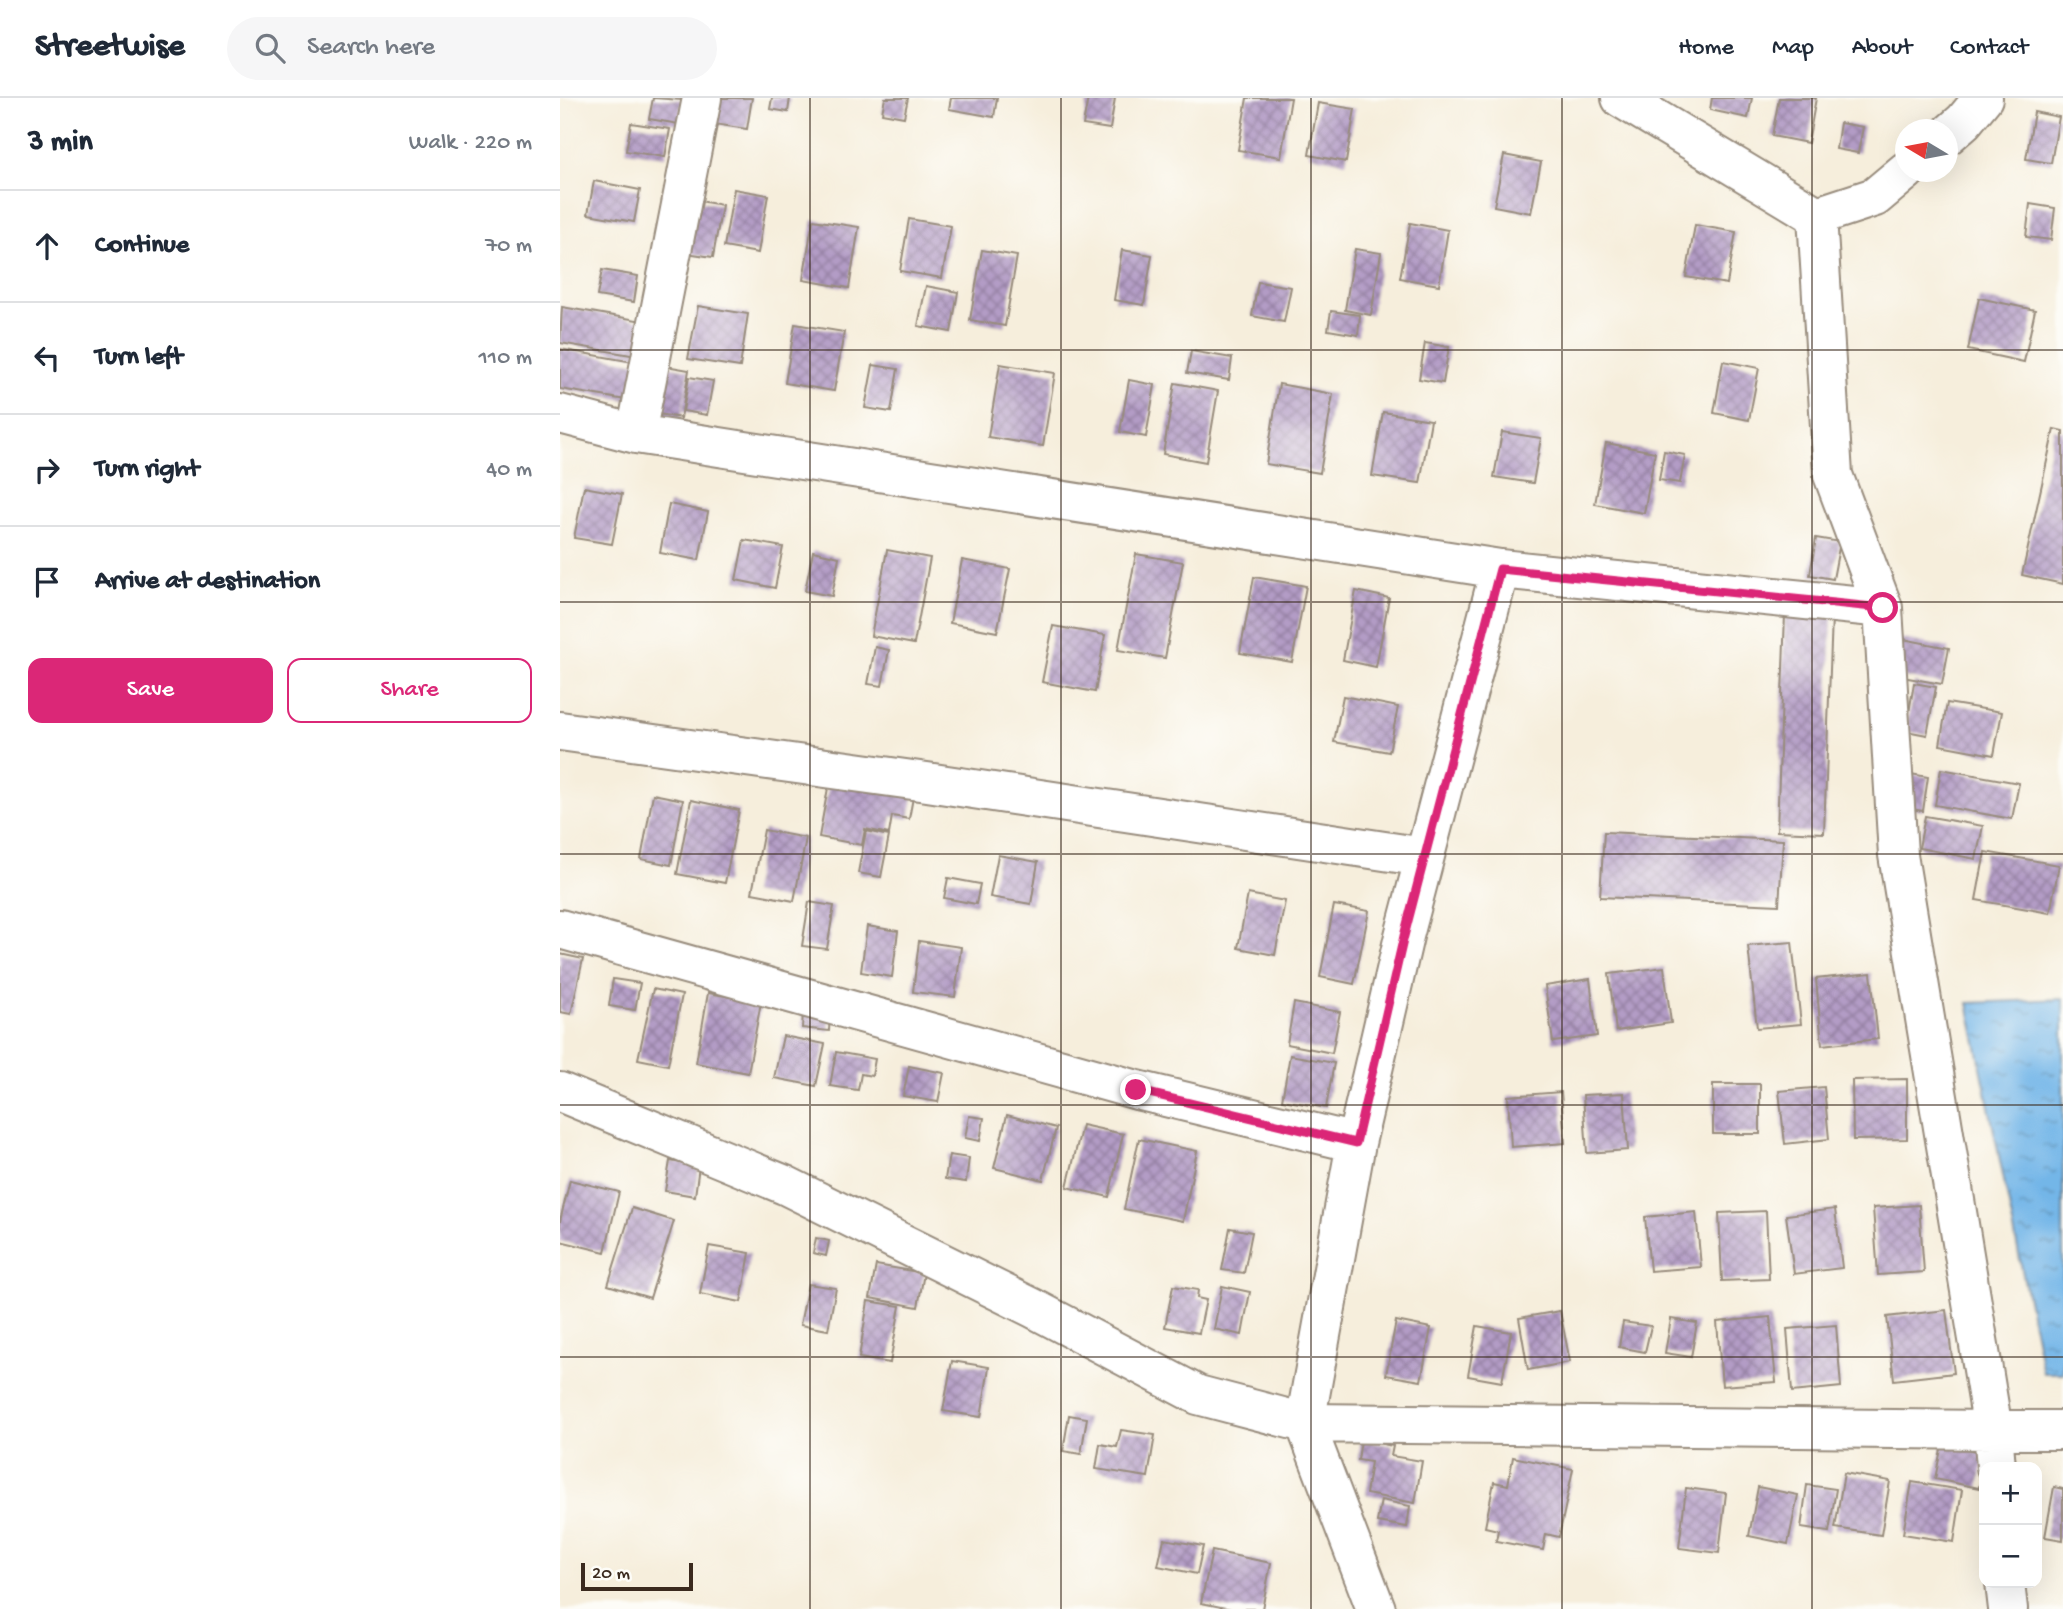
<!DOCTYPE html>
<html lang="en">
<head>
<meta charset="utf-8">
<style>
  body { margin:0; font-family:"Gochi Hand",sans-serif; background:#f6f6f7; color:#1f2937 }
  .controls { position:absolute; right:21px; bottom:21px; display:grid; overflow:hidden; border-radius:14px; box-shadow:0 7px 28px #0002 }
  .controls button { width:63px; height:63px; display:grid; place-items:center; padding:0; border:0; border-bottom:2px solid #e0e1e3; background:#fff; color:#1f2937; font:35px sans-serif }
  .compass { position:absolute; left:1335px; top:21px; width:63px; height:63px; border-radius:50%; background:#fff; box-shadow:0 7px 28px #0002; rotate:280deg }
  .scale { position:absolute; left:21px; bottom:18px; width:112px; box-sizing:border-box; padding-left:7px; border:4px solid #3b2a1e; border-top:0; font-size:19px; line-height:24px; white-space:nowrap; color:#3b2a1e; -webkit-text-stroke:5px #fdfcf7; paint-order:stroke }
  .stop { position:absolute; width:21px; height:21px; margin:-16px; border:5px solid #db2777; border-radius:50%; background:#fff }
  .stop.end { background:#db2777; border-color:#fff; box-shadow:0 2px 7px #0008 }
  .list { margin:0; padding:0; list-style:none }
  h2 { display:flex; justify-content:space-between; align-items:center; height:91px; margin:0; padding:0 28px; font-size:30px }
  h2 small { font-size:23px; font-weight:400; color:#747a83 }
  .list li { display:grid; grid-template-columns:46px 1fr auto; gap:21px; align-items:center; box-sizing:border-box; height:112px; padding:0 28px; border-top:2px solid #e0e1e3 }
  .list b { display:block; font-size:26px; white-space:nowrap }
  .list em { font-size:23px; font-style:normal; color:#747a83 }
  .actions { display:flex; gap:14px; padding:21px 28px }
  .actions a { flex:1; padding:16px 0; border:2px solid #db2777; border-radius:14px; text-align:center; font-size:24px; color:#db2777 }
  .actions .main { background:#db2777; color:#fff }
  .icon { flex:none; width:38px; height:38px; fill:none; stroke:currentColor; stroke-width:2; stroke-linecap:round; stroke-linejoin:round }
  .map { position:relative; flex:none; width:1503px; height:1511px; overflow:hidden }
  header { display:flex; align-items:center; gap:42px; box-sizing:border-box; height:98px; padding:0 35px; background:#fff; border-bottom:2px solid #e0e1e3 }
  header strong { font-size:33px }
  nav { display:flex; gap:38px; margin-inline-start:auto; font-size:24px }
  .search { width:490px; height:63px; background:#f6f6f7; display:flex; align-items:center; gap:18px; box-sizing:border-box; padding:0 24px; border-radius:38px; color:#747a83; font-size:26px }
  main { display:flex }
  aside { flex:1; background:#fff }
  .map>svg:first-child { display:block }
  .water { fill:url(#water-ripples); stroke:#577083; stroke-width:2 }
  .building { fill:url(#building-cross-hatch) }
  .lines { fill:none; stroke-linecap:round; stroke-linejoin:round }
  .minor-casing { stroke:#988c7d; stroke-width:42 }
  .minor { stroke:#fff; stroke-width:38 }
  .route { stroke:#db2777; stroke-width:9 }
  .grid { fill:none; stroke:#3b2a1e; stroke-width:2; stroke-opacity:0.55 }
</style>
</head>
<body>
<header>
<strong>Streetwise</strong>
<div class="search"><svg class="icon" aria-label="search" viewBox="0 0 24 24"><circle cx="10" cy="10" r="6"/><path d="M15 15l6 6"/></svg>Search here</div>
<nav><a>Home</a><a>Map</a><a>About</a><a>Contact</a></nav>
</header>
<main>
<aside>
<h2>3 min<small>Walk · 220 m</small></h2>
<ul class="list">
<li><svg class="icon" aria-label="ahead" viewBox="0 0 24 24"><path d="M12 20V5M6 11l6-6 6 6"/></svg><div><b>Continue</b></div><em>70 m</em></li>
<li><svg class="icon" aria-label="left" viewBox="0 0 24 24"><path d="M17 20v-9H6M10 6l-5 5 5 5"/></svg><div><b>Turn left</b></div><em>110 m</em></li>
<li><svg class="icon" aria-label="right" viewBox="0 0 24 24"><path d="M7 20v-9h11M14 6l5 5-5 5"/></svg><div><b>Turn right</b></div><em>40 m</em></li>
<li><svg class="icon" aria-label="arrive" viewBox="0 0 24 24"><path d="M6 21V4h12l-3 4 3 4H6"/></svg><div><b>Arrive at destination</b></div></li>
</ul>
<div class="actions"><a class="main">Save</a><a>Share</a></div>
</aside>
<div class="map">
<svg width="1503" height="1511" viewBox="0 0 1503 1511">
  <defs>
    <pattern id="water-ripples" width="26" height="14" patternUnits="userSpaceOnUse" patternTransform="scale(1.75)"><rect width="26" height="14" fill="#73b6e8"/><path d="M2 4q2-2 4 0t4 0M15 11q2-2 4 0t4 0" fill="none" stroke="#6094bb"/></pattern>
    <pattern id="building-cross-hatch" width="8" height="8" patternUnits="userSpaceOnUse" patternTransform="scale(1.75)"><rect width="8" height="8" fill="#b39cc6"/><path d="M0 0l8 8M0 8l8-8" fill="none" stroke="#937fa0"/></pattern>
  </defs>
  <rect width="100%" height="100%" fill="#fdfcf7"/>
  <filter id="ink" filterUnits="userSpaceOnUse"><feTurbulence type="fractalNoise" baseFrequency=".0143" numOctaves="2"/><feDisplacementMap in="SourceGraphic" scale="14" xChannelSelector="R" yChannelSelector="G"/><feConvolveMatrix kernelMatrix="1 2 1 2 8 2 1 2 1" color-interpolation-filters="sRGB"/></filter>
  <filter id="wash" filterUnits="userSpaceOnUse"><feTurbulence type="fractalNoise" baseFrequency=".00686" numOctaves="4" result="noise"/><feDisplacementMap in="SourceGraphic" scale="28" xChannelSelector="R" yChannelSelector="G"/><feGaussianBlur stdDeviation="1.57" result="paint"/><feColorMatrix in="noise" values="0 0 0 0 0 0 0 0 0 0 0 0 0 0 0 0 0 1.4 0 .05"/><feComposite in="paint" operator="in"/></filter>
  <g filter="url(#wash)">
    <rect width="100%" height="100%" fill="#f6eedc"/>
    <!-- water -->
    <path class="water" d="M 1503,901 L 1503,1275 L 1483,1275 L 1408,905 Z"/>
    <g id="blocks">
      <!-- building -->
      <path class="building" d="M 93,0 L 122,2 L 119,26 L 89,21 Z
        M 158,0 L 192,0 L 187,31 L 154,26 Z
        M 212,0 L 230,0 L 228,14 L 210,11 Z
        M 325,0 L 348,0 L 344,19 L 322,15 Z
        M 391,0 L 437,0 L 434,19 L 389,11 Z
        M 528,0 L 555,0 L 550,31 L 523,27 Z
        M 687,0 L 731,0 L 721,59 L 678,52 Z
        M 1152,0 L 1192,0 L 1188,20 L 1150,12 Z
        M 1219,0 L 1256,0 L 1248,45 L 1212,38 Z
        M 758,5 L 795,11 L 786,64 L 749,57 Z
        M 1474,14 L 1499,19 L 1491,65 L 1466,61 Z
        M 71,25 L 110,31 L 105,59 L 66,53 Z
        M 1280,25 L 1303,29 L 1298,55 L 1276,51 Z
        M 944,57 L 981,64 L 971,115 L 934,108 Z
        M 34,83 L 80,92 L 74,124 L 28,116 Z
        M 174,91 L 208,97 L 198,155 L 164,149 Z
        M 134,102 L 162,107 L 153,159 L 126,155 Z
        M 1470,106 L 1495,110 L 1491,142 L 1466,139 Z
        M 349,121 L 391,128 L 382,180 L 340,173 Z
        M 253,122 L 299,129 L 289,190 L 243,182 Z
        M 850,125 L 888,132 L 879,187 L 840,180 Z
        M 1135,127 L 1176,134 L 1167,186 L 1126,179 Z
        M 795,151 L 821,155 L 811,217 L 785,212 Z
        M 422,152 L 457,158 L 445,228 L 410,222 Z
        M 562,152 L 592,157 L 584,207 L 554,202 Z
        M 42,172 L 78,178 L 74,204 L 37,198 Z
        M 698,184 L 731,189 L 724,224 L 692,218 Z
        M 366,188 L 398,194 L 391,234 L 358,228 Z
        M 1419,200 L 1475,212 L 1464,264 L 1408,252 Z
        M 138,208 L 188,216 L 180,269 L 128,261 Z
        M 2,209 L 83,223 L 77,258 L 0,245 Z
        M 771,213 L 800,217 L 798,237 L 768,232 Z
        M 235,226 L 284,234 L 274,293 L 225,285 Z
        M 865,245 L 889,249 L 883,285 L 859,281 Z
        M 0,251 L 79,265 L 72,303 L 0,291 Z
        M 631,253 L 672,260 L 669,282 L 627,275 Z
        M 1163,263 L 1199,270 L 1189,322 L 1154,315 Z
        M 440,266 L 495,275 L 483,348 L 428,339 Z
        M 313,267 L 338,271 L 331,314 L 305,310 Z
        M 106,268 L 129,272 L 121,320 L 98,316 Z
        M 129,279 L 153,283 L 147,317 L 123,313 Z
        M 569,282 L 595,287 L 586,339 L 560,334 Z
        M 615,285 L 658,293 L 646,364 L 603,356 Z
        M 719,286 L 773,296 L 760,375 L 706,366 Z
        M 823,314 L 871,322 L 860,385 L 812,378 Z
        M 1494,331 L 1503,333 L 1503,486 L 1462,477 Z
        M 942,334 L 981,340 L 973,385 L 934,379 Z
        M 1046,345 L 1095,354 L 1084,415 L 1035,406 Z
        M 1104,353 L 1125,357 L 1120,385 L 1099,382 Z
        M 24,389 L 62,396 L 52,446 L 14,440 Z
        M 109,406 L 148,414 L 139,462 L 100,455 Z
        M 1256,440 L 1280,444 L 1273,481 L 1250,477 Z
        M 184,442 L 223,449 L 215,490 L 176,482 Z
        M 327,452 L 370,460 L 354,546 L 311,538 Z
        M 253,453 L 279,459 L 272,498 L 245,493 Z
        M 576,456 L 623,464 L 605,560 L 558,552 Z
        M 402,462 L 450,471 L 437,534 L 390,525 Z
        M 694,479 L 746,488 L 732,564 L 680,555 Z
        M 796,493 L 829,500 L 816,569 L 783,562 Z
        M 1225,516 L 1272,518 L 1264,735 L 1217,733 Z
        M 493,528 L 545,537 L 535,594 L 482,584 Z
        M 1338,540 L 1389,550 L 1382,586 L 1331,577 Z
        M 315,549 L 329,552 L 322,588 L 308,586 Z
        M 1354,585 L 1376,589 L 1367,637 L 1346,633 Z
        M 783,598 L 838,609 L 829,654 L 774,644 Z
        M 1387,605 L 1442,614 L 1434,657 L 1380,647 Z
        M 1381,671 L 1459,685 L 1452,721 L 1375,707 Z
        M 1345,675 L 1368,679 L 1363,713 L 1340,709 Z
        M 270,679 L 354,694 L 349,721 L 332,718 L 329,736 L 305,731 L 302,747 L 259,739 Z
        M 93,696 L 123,702 L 111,767 L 81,761 Z
        M 131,702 L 179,712 L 165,785 L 117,776 Z
        M 1365,718 L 1423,728 L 1416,761 L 1359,750 Z
        M 204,732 L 246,740 L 234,803 L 192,795 Z
        M 306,733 L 329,738 L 321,779 L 298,775 Z
        M 1044,734 L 1223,742 L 1219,807 L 1040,799 Z
        M 1425,754 L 1499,767 L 1490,815 L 1416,802 Z
        M 438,757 L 478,764 L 471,806 L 430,799 Z
        M 388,780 L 420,786 L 416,806 L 384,800 Z
        M 688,796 L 725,803 L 715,857 L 678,850 Z
        M 249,804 L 274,808 L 267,851 L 242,848 Z
        M 774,807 L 809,813 L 794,886 L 760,879 Z
        M 307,828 L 338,833 L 332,879 L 301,874 Z
        M 359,843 L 401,849 L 395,899 L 353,894 Z
        M 1232,844 L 1241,926 L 1197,930 L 1188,848 Z
        M 0,856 L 23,861 L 11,916 L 0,914 Z
        M 1104,869 L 1111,925 L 1056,933 L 1049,876 Z
        M 1311,875 L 1318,941 L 1262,947 L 1256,881 Z
        M 53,881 L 80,885 L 75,912 L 49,908 Z
        M 1030,881 L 1037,938 L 993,944 L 985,888 Z
        M 93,891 L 122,897 L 108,967 L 78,961 Z
        M 148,895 L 201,904 L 188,975 L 136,965 Z
        M 734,905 L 780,914 L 772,955 L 727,946 Z
        M 243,914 L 270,916 L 269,933 L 242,930 Z
        M 223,938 L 265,946 L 256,988 L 214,980 Z
        M 276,954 L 315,961 L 312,978 L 301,976 L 298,992 L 270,988 Z
        M 730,957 L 774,965 L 766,1010 L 722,1002 Z
        M 349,968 L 384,975 L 378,1004 L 343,998 Z
        M 1347,981 L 1347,1041 L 1293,1042 L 1292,982 Z
        M 1153,986 L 1200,986 L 1200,1036 L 1153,1036 Z
        M 1264,989 L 1269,1041 L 1225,1046 L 1219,993 Z
        M 1001,994 L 1005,1045 L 951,1049 L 948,998 Z
        M 1064,995 L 1068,1052 L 1027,1055 L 1023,997 Z
        M 447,1017 L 496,1030 L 483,1082 L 434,1070 Z
        M 409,1018 L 424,1020 L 420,1043 L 405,1040 Z
        M 522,1027 L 563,1036 L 549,1099 L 507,1089 Z
        M 579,1041 L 637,1053 L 623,1123 L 564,1111 Z
        M 389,1057 L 409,1060 L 406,1084 L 385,1081 Z
        M 110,1063 L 139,1068 L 135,1098 L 105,1093 Z
        M 10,1082 L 59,1094 L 45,1154 L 0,1143 L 0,1123 Z
        M 1359,1107 L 1364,1174 L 1318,1177 L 1313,1110 Z
        M 72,1110 L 114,1123 L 90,1200 L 48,1187 Z
        M 1275,1111 L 1282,1170 L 1234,1176 L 1226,1117 Z
        M 1206,1113 L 1209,1181 L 1162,1183 L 1159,1115 Z
        M 1136,1114 L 1141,1169 L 1090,1173 L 1085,1119 Z
        M 670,1130 L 692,1134 L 684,1175 L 662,1172 Z
        M 256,1140 L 269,1143 L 266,1158 L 253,1155 Z
        M 149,1148 L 190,1155 L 181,1204 L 140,1196 Z
        M 316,1167 L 364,1175 L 358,1209 L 310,1200 Z
        M 248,1186 L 276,1190 L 268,1232 L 240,1227 Z
        M 613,1188 L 638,1192 L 637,1200 L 646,1202 L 639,1235 L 605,1229 Z
        M 662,1188 L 690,1194 L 682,1237 L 654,1231 Z
        M 308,1203 L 340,1208 L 330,1265 L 299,1260 Z
        M 1386,1212 L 1394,1275 L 1334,1282 L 1327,1219 Z
        M 1000,1213 L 1010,1264 L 968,1272 L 959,1220 Z
        M 1210,1219 L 1216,1284 L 1162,1288 L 1157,1224 Z
        M 1111,1221 L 1137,1225 L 1131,1259 L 1105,1255 Z
        M 836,1223 L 871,1230 L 861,1283 L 826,1277 Z
        M 1063,1224 L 1091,1228 L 1085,1254 L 1059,1249 Z
        M 1276,1227 L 1281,1289 L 1232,1294 L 1227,1231 Z
        M 917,1228 L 951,1234 L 942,1284 L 908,1278 Z
        M 392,1263 L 429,1269 L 421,1319 L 383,1313 Z
        M 509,1317 L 527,1320 L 521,1356 L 503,1353 Z
        M 561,1332 L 595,1337 L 588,1379 L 536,1371 L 540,1346 L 557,1349 Z
        M 801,1342 L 833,1348 L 831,1358 L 862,1363 L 855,1405 L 806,1396 L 811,1364 L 798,1362 Z
        M 1382,1346 L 1425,1355 L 1419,1390 L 1375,1381 Z
        M 953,1359 L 1013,1371 L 999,1439 L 986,1436 L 983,1452 L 936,1443 L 938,1432 L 925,1429 L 934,1384 L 948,1387 Z
        M 1284,1375 L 1330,1383 L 1321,1437 L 1275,1430 Z
        M 1352,1384 L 1402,1392 L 1394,1444 L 1343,1436 Z
        M 1247,1387 L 1276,1391 L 1269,1434 L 1241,1430 Z
        M 1198,1389 L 1238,1397 L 1228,1446 L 1189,1438 Z
        M 1494,1389 L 1503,1391 L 1503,1442 L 1485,1439 Z
        M 1126,1390 L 1166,1395 L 1159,1455 L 1119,1450 Z
        M 821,1402 L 850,1408 L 847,1429 L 817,1424 Z
        M 604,1441 L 643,1448 L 637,1476 L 598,1468 Z
        M 652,1453 L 711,1465 L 702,1511 L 671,1511 L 641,1505 Z"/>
    </g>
  </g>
  <g filter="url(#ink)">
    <use href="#blocks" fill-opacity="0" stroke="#988c7d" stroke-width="2"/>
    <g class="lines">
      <defs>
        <path id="minor" d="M 142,0 L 76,336 L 940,471 L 1323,510 L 1338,757 L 1433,1332 L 1503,1332
          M 1061,0 L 1257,118 L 1273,377 L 1323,510
          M 1388,37 L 1404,23 L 1423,0
          M 1257,118 L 1315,99 L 1346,73
          M 0,316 L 76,336
          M 940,471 L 844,838 L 796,1045 L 745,1325 L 1433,1332 L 1436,1369
          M 0,633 L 367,684 L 864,759
          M 0,831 L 577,992 L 796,1045
          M 0,994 L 225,1087 L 473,1210 L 638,1297 L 745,1325 L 816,1511
          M 1445,1485 L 1448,1511"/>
      </defs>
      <!-- minor casing -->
      <use href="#minor" class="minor-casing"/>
      <!-- minor -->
      <use href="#minor" class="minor"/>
    </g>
  </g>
  <g class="lines" filter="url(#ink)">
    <!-- route -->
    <path class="route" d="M 576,992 L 796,1045 L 844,838 L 940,471 L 1323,510"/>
  </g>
  <!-- grid -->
  <path class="grid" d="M 250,0 L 250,1511M 501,0 L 501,1511M 751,0 L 751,1511M 1002,0 L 1002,1511M 1252,0 L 1252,1511M 0,252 L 1503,252M 0,504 L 1503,504M 0,756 L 1503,756M 0,1007 L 1503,1007M 0,1259 L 1503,1259"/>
</svg>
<div class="controls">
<button>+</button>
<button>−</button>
</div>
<svg class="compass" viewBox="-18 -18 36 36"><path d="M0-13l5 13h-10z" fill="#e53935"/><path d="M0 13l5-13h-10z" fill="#747a83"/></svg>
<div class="scale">20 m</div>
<div class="stop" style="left:1323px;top:510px"></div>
<div class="stop end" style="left:576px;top:992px"></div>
</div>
</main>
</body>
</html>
